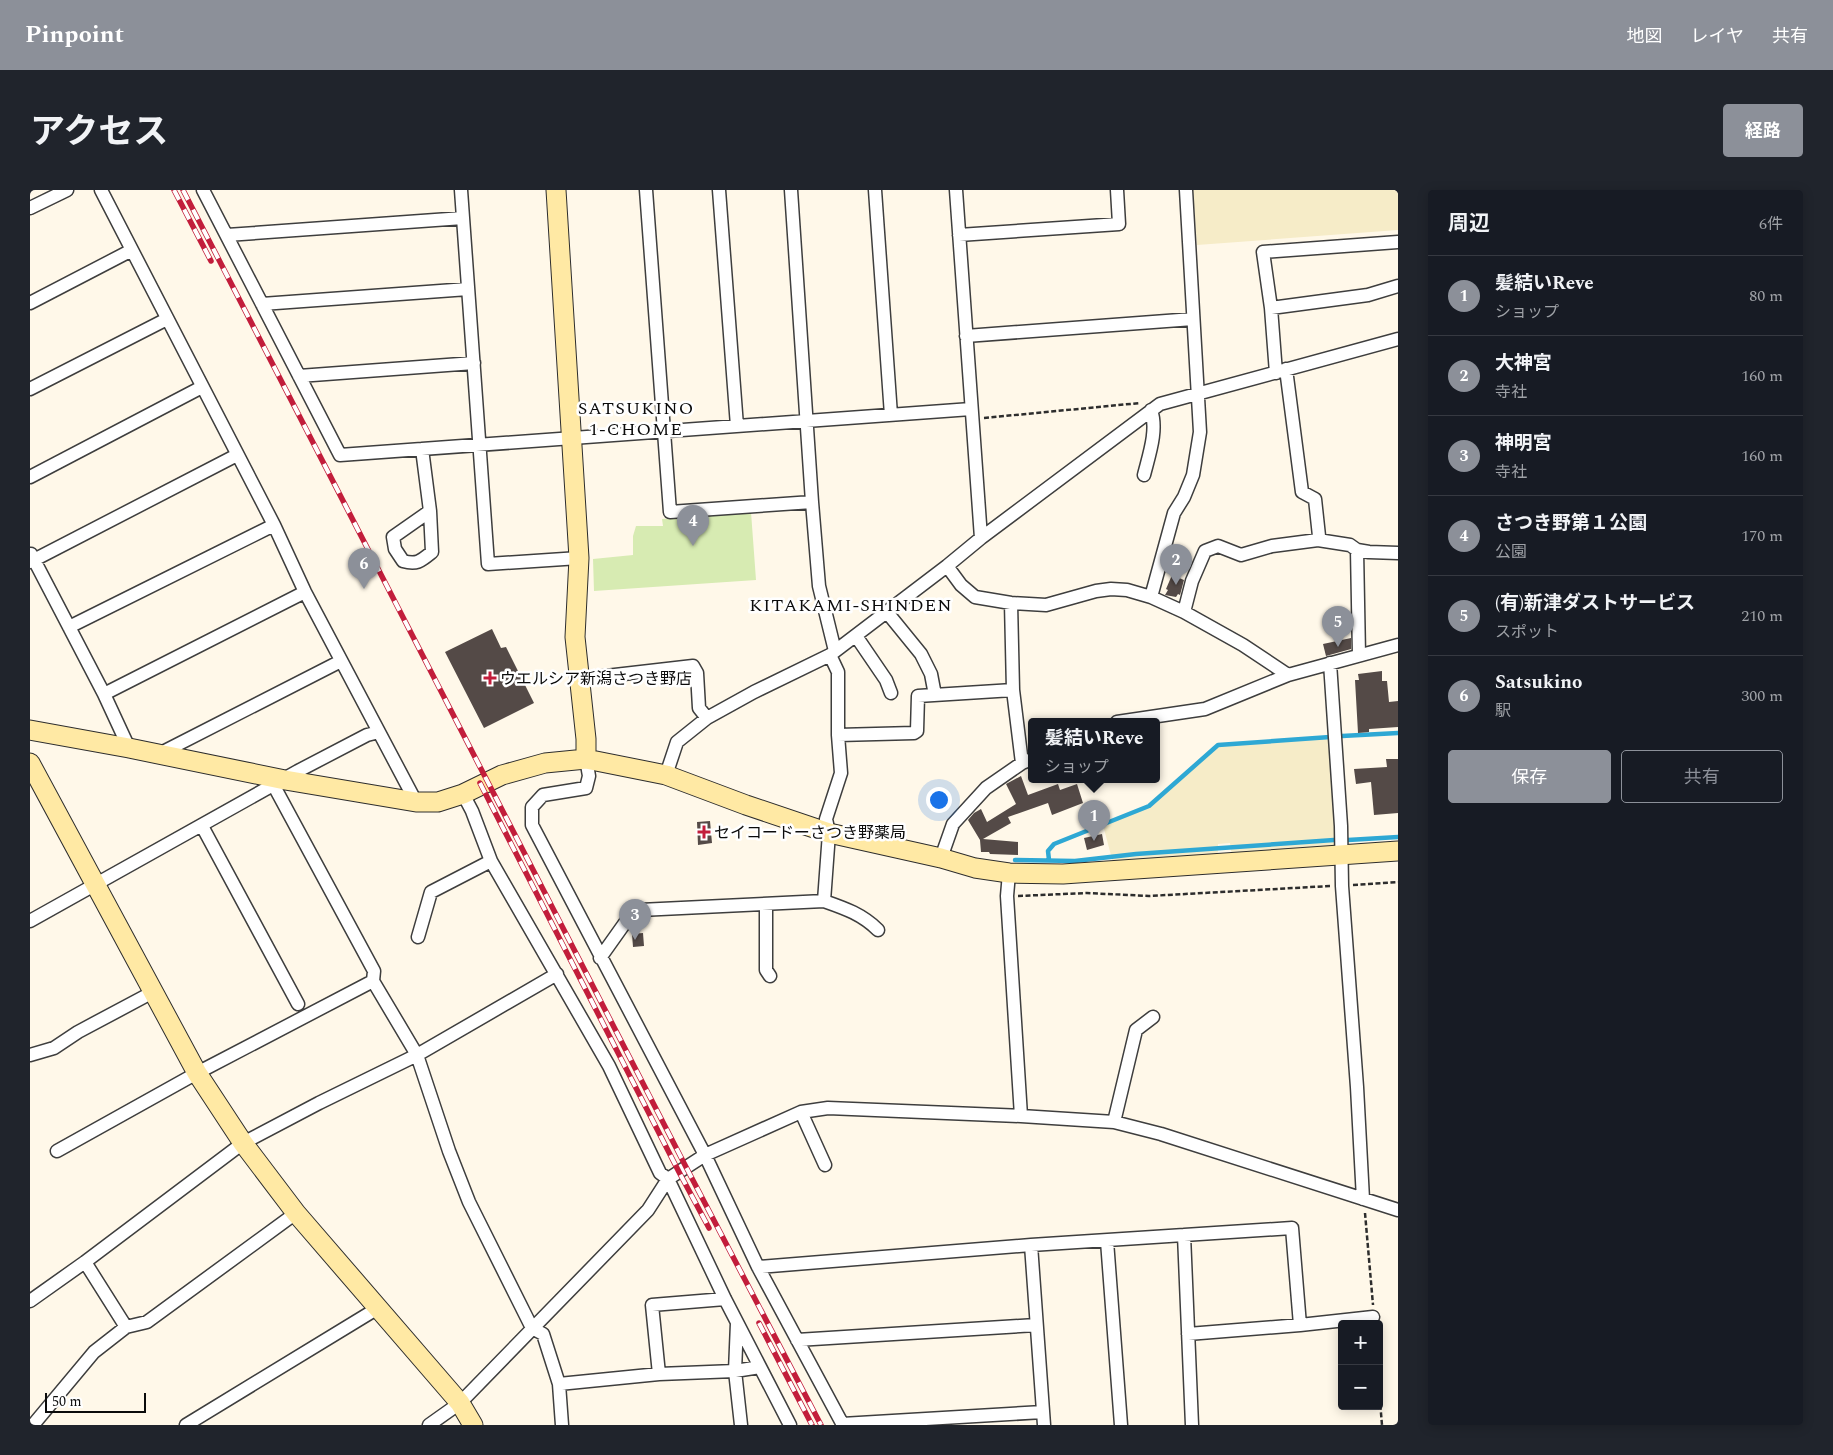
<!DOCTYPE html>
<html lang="ja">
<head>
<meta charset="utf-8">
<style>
  body { margin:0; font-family:Spectral,"Noto Sans JP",serif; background:#20242c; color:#f1f3f6 }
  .controls { position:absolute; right:15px; bottom:15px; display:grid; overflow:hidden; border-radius:5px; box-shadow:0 2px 12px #0003 }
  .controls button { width:45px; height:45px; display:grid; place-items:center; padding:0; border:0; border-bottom:1px solid #363941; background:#171b24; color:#f1f3f6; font:25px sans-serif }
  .scale { position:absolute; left:15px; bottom:12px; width:101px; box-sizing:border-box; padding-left:5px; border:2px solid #0b0b0b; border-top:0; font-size:14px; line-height:18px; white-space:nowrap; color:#0b0b0b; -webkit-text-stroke:4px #fff; paint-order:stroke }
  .you { position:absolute; left:908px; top:609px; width:18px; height:18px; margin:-12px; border:4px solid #fff; border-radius:50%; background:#1a73e8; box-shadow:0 0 0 8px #1a73e833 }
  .badge { display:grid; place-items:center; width:32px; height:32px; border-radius:50%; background:#8c9099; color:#fff; font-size:16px; font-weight:700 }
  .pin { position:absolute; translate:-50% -41px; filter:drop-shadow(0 1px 2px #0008) }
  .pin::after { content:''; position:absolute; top:26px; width:18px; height:15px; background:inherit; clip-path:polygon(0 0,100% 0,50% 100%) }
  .popup { position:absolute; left:998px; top:528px; width:132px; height:65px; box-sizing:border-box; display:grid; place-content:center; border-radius:5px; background:#171b24; filter:drop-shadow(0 1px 4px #0005); font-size:16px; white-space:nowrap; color:#9ea1a6 }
  .popup b { font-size:19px; color:#f1f3f6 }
  .popup::after { content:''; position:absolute; left:50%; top:100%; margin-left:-10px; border:10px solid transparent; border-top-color:#171b24 }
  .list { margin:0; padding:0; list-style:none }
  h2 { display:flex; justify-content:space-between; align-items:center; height:65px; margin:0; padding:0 20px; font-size:21px }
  h2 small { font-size:16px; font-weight:400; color:#9ea1a6 }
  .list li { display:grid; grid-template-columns:32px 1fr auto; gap:15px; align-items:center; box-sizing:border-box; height:80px; padding:0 20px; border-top:1px solid #363941 }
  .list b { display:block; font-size:19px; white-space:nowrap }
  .list p { margin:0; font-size:16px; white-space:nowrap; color:#9ea1a6 }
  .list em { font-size:16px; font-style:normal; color:#9ea1a6 }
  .actions { display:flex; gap:10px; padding:15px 20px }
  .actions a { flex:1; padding:11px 0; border:1px solid #8c9099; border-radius:5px; text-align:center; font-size:18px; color:#8c9099 }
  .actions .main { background:#8c9099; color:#fff }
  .map { position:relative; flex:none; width:1368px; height:1235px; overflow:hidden; border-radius:5px }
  header { display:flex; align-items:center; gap:30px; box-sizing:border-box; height:70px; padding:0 25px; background:#8c9099; color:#fff }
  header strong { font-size:24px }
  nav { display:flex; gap:28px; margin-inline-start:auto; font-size:18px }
  .intro { display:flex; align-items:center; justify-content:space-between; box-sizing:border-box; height:120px; padding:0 30px }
  h1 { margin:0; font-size:35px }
  .button { padding:12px 22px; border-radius:5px; background:#8c9099; color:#fff; font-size:18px; font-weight:700 }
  main { display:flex; gap:30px; padding:0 30px }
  aside { flex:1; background:#171b24; border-radius:5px; box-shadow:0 2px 12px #0003 }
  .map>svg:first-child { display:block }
  .farmland { fill:#f6ecc8 }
  .green { fill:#d7ebb2 }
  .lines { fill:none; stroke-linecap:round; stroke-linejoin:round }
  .stream { stroke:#2ea8d4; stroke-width:4.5 }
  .building { fill:#544a47 }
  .street-casing { stroke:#3e3e3e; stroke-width:15 }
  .secondary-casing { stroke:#2d2d2d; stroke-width:21 }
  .path { stroke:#2d2d2d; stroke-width:2.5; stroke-dasharray:5 2.5; stroke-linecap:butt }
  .street { stroke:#fff; stroke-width:12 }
  .secondary { stroke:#ffe9a4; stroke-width:19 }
  .rail-casing { stroke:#c21d3b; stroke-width:5.5 }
  .rail { stroke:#fff; stroke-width:4; stroke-dasharray:11; stroke-linecap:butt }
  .poi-dot { fill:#c21d3b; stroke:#fff; stroke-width:2 }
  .labels { text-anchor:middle; stroke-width:5; stroke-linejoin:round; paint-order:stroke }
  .poi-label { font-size:16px; fill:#0b0b0b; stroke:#fff; text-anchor:start }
  .neighbourhood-label { font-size:18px; letter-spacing:1px; fill:#0b0b0b; stroke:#fff }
</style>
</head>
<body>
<header>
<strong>Pinpoint</strong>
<nav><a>地図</a><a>レイヤ</a><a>共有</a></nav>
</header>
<div class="intro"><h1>アクセス</h1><a class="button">経路</a></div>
<main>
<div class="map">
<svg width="1368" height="1235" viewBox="0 0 1368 1235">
  <rect width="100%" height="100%" fill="#fff8e9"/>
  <!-- farmland -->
  <path class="farmland" d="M 1163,0 L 1368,0 L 1368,40 L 1167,55 Z
    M 1300,547 L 1306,653 L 1302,657 L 1203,664 L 1201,661 L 1200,653 L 1188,654 L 1188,662 L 1185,665 L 1083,673 L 1073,635 L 1120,616 L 1188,555 Z"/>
  <!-- green -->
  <path class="green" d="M 721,322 L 726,390 L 564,401 L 563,369 L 603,365 L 603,346 L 606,336 L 633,336 L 632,329 Z"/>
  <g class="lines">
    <!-- stream -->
    <path class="stream" d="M 1312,546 L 1368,543
      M 1318,650 L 1368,647
      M 985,670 L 1045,671 L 1106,664 L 1304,650
      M 1019,670 L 1018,661 L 1024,654 L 1119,616 L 1188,555 L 1300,547"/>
  </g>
  <!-- building -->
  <path class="building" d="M 1142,385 L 1154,390 L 1150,405 L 1148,404 L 1146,407 L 1135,405 L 1138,400 L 1136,399 Z
    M 462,439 L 471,458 L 476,457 L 504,513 L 454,538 L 415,462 Z
    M 1321,448 L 1321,459 L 1296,466 L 1293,454 Z
    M 1352,481 L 1352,491 L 1357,491 L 1359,512 L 1368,511 L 1368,537 L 1339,539 L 1339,542 L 1328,543 L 1325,490 L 1329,490 L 1328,484 Z
    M 1356,569 L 1368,569 L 1368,623 L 1344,625 L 1341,592 L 1326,594 L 1324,579 L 1357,577 Z
    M 991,586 L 998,605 L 1028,594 L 1030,600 L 1047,594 L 1053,613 L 1022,625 L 1018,613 L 978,627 L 981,633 L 953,649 L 988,652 L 988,665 L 960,664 L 959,662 L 951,662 L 950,650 L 938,630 L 944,623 L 951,619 L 957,632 L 986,614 L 976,594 Z
    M 680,631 L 682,653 L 668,655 L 667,632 Z
    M 1072,644 L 1074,655 L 1057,660 L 1054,648 Z
    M 613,743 L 614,756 L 603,757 L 602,744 Z"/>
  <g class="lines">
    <defs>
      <path id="street" d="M 71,0 L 244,335 L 275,402 L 386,612
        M 173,0 L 310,265 L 941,219
        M 431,0 L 458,374 L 549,368
        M 616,0 L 640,322 L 782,312 L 761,0
        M 689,0 L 707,236
        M 845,0 L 861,225
        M 926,0 L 951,348
        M 0,18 L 37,0
        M 197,45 L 433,28
        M 929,45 L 1089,34 L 1087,0
        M 0,113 L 102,60
        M 232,114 L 438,99
        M 1241,118 L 1338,105 L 1368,96
        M 936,146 L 1163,129
        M 1256,179 L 1272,302 L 1285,309 L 1289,346 L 1288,350
        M 1246,183 L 1241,118 L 1233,62 L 1368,52
        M 269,186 L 444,173
        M 0,199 L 137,129
        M 392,259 L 400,321 L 402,362 C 391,371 387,375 373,371 L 365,359 L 363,347 L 400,321
        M 1114,285 C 1119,265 1128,240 1121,220
        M 0,287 L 172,197
        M 782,312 L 789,396 L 805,461
        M 1327,360 L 1329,465
        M 1,364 L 74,504 L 99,558
        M 0,372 L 207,265
        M 917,376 L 931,395 L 945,407 L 981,413 L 1016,415 L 1066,401 L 1081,399 L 1097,400 L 1121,407 L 1154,422 L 1213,455 L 1258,485
        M 1121,407 L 1144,323 L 1154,307 L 1163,285 L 1170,242 L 1156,0
        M 981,413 L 983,500 L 992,573
        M 856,421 L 891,464 L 901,484 L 905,505
        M 1154,422 L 1162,391 L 1175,361 L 1188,356 L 1211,365 L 1242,356 L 1288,350 L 1320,355 L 1327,360 L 1339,362 L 1368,363
        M 39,437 L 244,335
        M 826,446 L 856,490 L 861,503
        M 1300,473 L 1311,636 L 1312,696 L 1327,897 L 1333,1009
        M 550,489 L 663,476 L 667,483 L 669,518 L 677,528
        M 74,504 L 275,402
        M 1087,532 L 1175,519 L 1258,485 L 1368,455
        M 808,545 L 884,543 L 887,541 L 888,506 L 983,500
        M 129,564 L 311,471
        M 556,569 L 559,586 L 556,598 L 513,605 L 502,617 L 502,635 L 675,965 L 728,1077 L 813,1235
        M 636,585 L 647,552 L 677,528 L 724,502 L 800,465 L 917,376 L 951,348 L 1130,214 L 1368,149
        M 433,604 L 442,621 L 461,671 L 579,876 L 630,983 L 638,989 L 695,1109 L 760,1235
        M 172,636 L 268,814
        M 911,668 L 923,634 L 956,598 L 992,573 L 1002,569
        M 979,683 L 977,706 L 991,926
        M 794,711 C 814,718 832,724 848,740
        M 736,714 L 736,780 L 740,786
        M 0,731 L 268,581 L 337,545 L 349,542
        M 388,747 L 401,702 L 461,671
        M 570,768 L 597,730 L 610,720 L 794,711 L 799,643 L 796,629 L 811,583 L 808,545 L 808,482 L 800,465
        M 343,791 L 387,865 L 419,961 L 439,1012 L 502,1138 L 513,1144 L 529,1194 L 532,1235
        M 0,865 L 24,858 L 48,842 L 123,802
        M 771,922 L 795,975
        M 1084,932 L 1106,840 L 1123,827
        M 27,961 L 167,883 L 343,791 L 344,781 L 244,596
        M 1154,1045 L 1162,1235
        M 1077,1051 L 1091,1235
        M 1001,1055 L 1014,1235
        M 55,1072 L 96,1137
        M 728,1077 L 1001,1055 L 1262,1038 L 1270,1135
        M 0,1111 L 55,1072 L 213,953 L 289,913 L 387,865 L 527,784
        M 707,1133 L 705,1181 L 711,1235
        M 1158,1144 L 1270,1135 L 1343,1127
        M 767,1150 L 1006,1135
        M 629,1184 L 622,1115 L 695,1109
        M 529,1194 L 629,1184 L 705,1181 L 730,1177
        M 812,1234 L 1013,1222
        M 3,1235 L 64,1162 L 96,1137 L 117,1132 L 266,1023
        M 156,1235 L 348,1118
        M 399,1235 L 430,1213 L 618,1020 L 638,989 L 675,965 L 771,922 L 798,918 L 991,926 L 1084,932 L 1131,944 L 1368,1020"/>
      <path id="secondary" d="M 526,0 L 549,368 L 545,447 L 556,549 L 556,569
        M 0,540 L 99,558 L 255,590 L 386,612 L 408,612 L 433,604 L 472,585 L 515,573 L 556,569 L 636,585 L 716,615 L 799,643 L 911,668 L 945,678 L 979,683 L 1033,684 L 1368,661
        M 0,573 L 167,883 L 213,953 L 266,1023 L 430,1213 L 443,1235"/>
    </defs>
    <!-- street casing -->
    <use href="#street" class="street-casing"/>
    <!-- secondary casing -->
    <use href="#secondary" class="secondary-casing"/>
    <!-- path -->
    <path class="path" d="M 954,228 L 1110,213
      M 1323,695 L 1368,692
      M 988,706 L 1057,703 L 1119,706 L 1300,696
      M 1335,1023 L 1343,1115
      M 1349,1200 L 1352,1235"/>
    <!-- street -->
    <use href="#street" class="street"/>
    <!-- secondary -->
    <use href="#secondary" class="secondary"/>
    <defs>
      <path id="rail" d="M 144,0 L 181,71
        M 153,0 L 656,977 L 791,1235
        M 450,593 L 649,982 L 679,1038
        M 729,1133 L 782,1235"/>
    </defs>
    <!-- rail casing -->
    <use href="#rail" class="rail-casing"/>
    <!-- rail -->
    <use href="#rail" class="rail"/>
  </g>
  <!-- markers -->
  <g class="poi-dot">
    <path d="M457.5 480.5h5v5h5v5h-5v5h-5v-5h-5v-5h5z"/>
    <path d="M671.5 634.5h5v5h5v5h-5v5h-5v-5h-5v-5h5z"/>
  </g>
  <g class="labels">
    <!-- poi labels -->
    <g class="poi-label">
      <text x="470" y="494">ウエルシア新潟さつき野店</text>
      <text x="684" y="648">セイコードーさつき野薬局</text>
    </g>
    <!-- neighbourhood labels -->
    <g class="neighbourhood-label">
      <text x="606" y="224">SATSUKINO<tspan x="606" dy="21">1-CHOME</tspan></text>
      <text x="821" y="421">KITAKAMI-SHINDEN</text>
    </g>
  </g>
</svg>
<div class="controls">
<button>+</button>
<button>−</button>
</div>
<div class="scale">50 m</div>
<div class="you"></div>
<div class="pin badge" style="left:1064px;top:651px">1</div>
<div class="popup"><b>髪結いReve</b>ショップ</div>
<div class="pin badge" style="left:1146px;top:395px">2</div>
<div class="pin badge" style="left:605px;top:750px">3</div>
<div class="pin badge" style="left:663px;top:356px">4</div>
<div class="pin badge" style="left:1308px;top:457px">5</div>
<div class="pin badge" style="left:334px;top:399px">6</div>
</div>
<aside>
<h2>周辺<small>6件</small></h2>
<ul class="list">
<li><span class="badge">1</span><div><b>髪結いReve</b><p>ショップ</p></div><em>80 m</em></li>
<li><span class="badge">2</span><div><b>大神宮</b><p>寺社</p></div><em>160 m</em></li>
<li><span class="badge">3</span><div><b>神明宮</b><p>寺社</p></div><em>160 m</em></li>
<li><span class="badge">4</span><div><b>さつき野第１公園</b><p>公園</p></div><em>170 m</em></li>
<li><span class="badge">5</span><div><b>(有)新津ダストサービス</b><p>スポット</p></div><em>210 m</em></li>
<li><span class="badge">6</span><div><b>Satsukino</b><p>駅</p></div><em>300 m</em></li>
</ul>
<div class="actions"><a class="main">保存</a><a>共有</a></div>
</aside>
</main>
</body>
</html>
